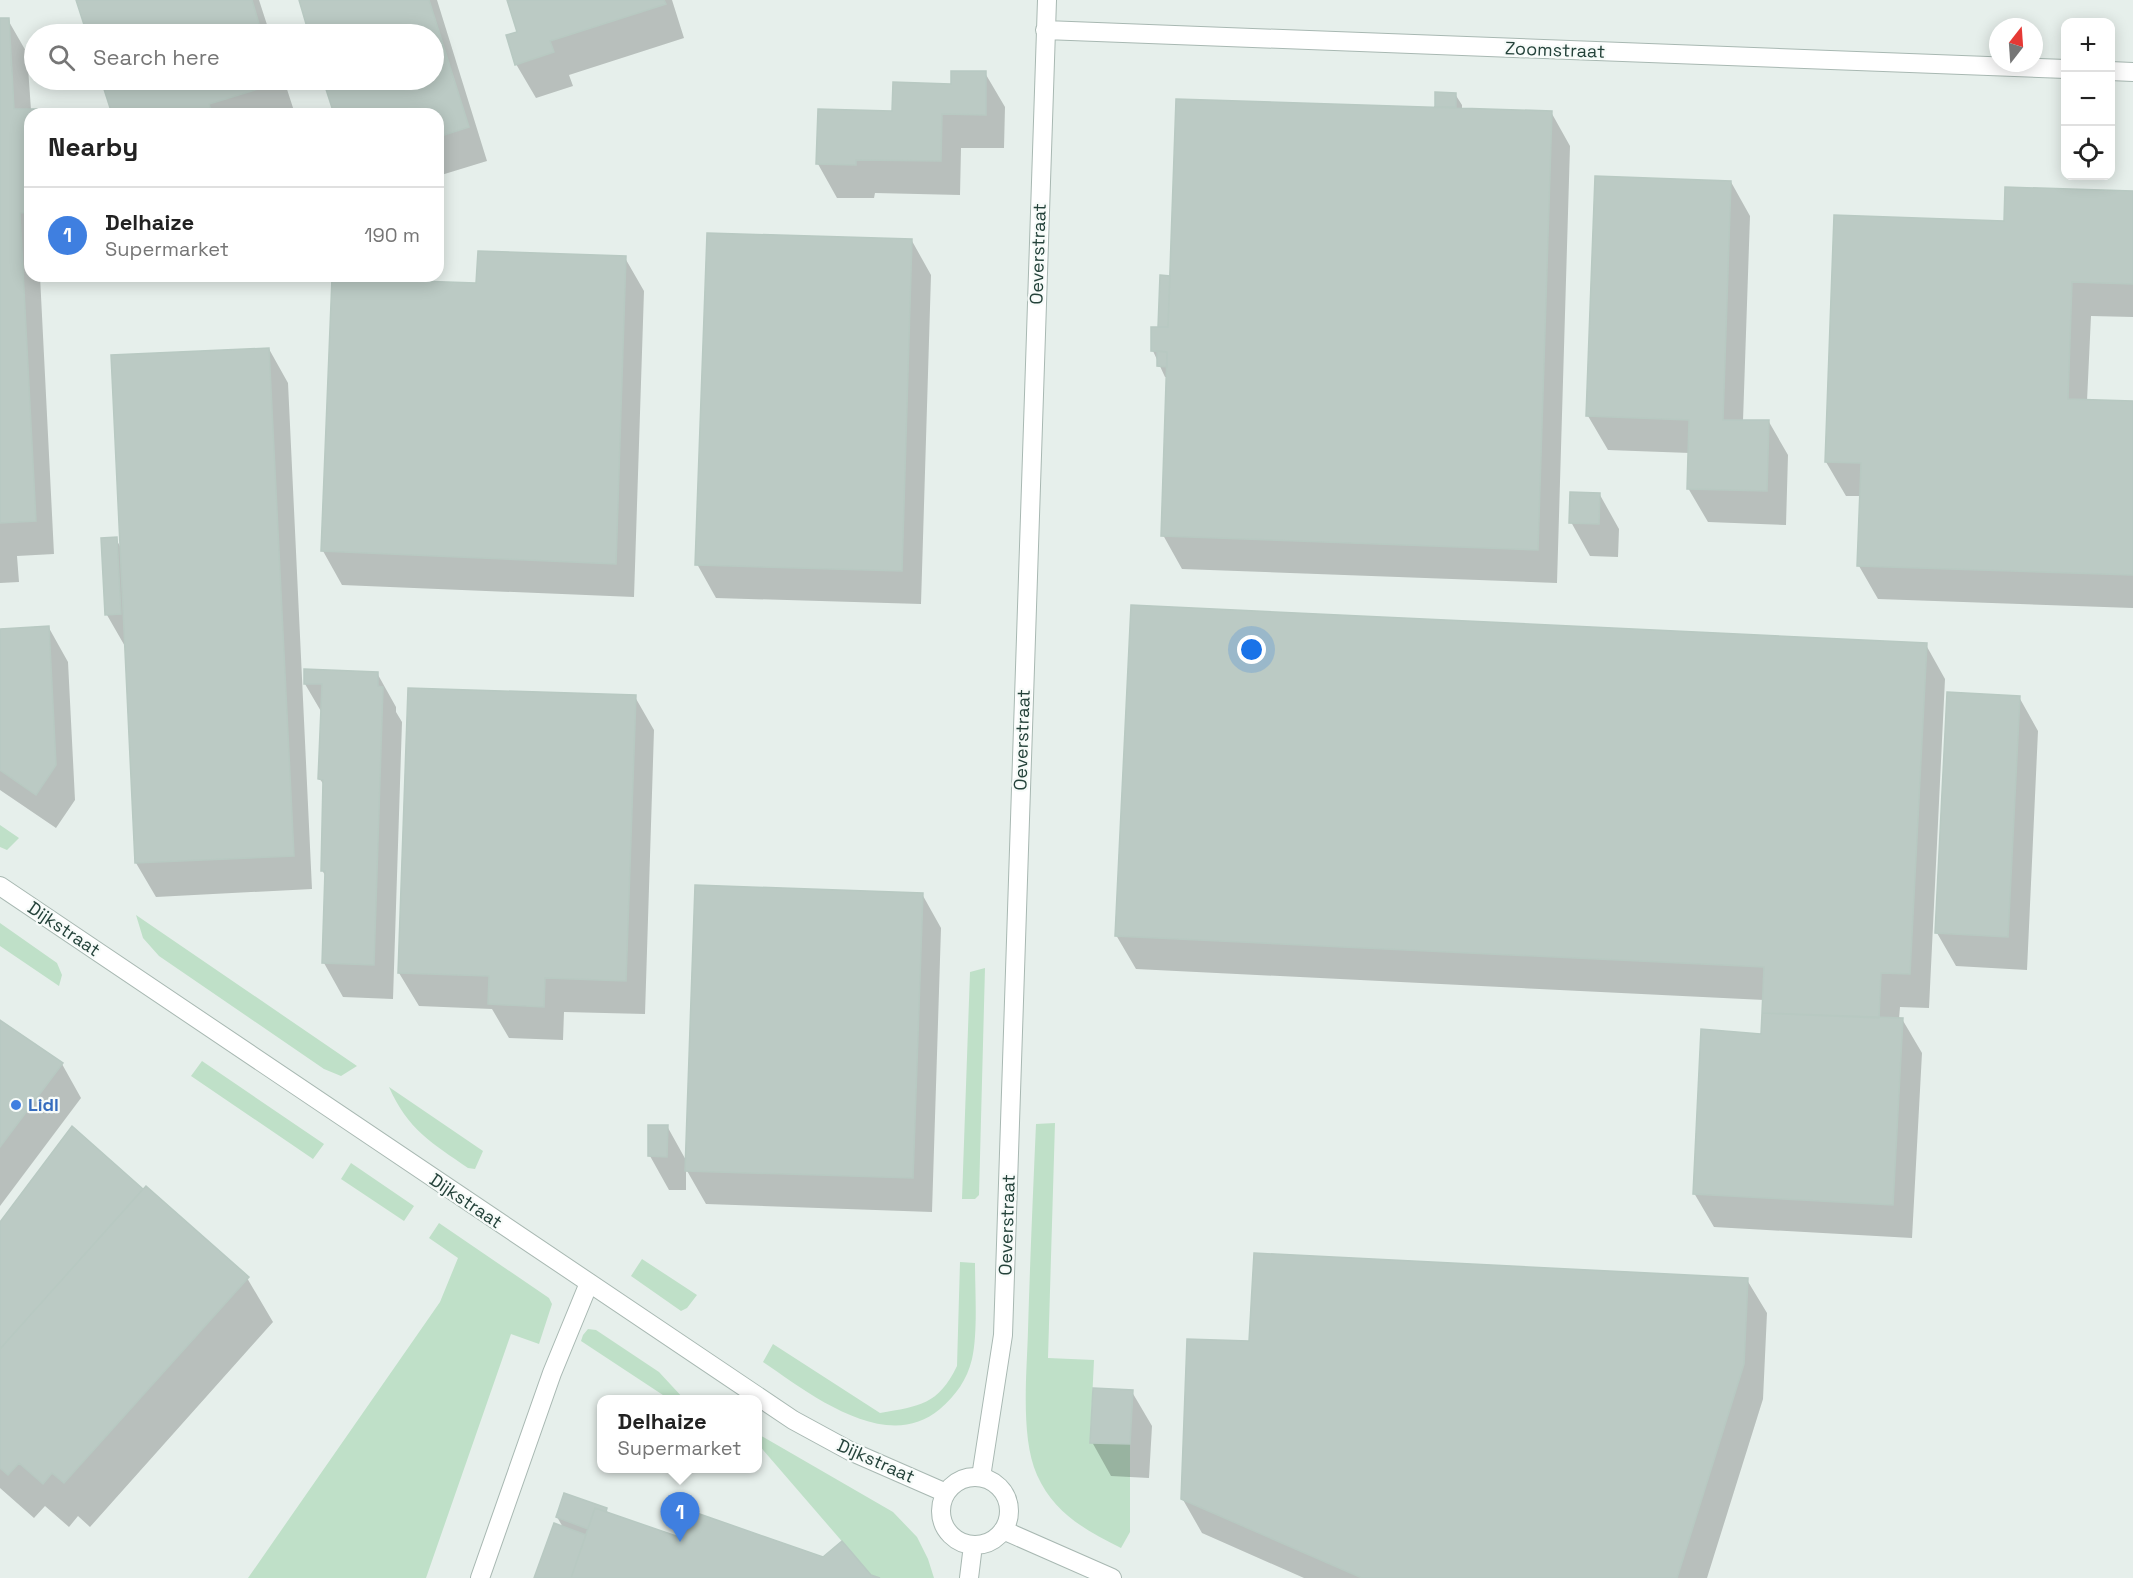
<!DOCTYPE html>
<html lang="en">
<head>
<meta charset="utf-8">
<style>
  body { margin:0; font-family:"Space Grotesk",sans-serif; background:#f2f2f2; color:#222 }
  .controls { position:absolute; right:18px; top:18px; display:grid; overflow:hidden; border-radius:12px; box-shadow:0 3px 15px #0003 }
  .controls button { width:54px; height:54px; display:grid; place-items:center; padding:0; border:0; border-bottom:2px solid #e0e0e0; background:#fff; color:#222; font:30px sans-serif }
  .compass { position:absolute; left:1989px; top:18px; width:54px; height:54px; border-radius:50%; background:#fff; box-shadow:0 3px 15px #0003; rotate:17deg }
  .you { position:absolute; left:1252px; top:650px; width:21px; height:21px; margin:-15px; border:4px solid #fff; border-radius:50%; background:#1a73e8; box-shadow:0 0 0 9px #1a73e833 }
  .badge { display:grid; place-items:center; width:39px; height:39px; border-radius:50%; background:#111827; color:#fff; font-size:20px; font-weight:700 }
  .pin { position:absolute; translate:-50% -50px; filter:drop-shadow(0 2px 3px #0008) }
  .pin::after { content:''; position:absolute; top:32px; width:21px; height:18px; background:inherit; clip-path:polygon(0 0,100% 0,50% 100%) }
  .popup { position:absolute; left:597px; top:1395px; width:165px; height:78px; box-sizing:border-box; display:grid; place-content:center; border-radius:12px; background:#fff; filter:drop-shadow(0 2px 4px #0005); font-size:20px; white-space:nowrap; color:#767676 }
  .popup b { font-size:22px; color:#222 }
  .popup::after { content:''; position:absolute; left:50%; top:100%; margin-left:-12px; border:12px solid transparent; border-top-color:#fff }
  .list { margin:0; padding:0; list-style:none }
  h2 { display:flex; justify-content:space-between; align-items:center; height:78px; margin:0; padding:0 24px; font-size:26px }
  h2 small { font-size:20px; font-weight:400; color:#767676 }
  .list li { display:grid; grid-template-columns:39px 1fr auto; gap:18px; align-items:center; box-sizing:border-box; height:96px; padding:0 24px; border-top:2px solid #e0e0e0 }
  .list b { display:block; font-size:22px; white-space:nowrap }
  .list p { margin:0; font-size:20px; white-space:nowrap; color:#767676 }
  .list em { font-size:20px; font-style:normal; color:#767676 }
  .icon { flex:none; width:33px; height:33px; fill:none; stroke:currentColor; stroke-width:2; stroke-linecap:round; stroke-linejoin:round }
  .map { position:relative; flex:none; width:2133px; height:1578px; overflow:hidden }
  .search { position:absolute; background:#fff; box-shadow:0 3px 15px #0003; left:24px; top:24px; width:420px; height:66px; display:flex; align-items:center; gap:15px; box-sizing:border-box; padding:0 21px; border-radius:33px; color:#767676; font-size:22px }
  .panel { position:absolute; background:#fff; box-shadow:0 3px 15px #0003; left:24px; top:108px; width:420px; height:174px; border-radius:18px }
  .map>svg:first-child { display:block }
  .green { fill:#bfe0c8 }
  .shadow { fill:#0003 }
  .building { fill:#bbcac4; stroke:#b8c9c2; stroke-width:1.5 }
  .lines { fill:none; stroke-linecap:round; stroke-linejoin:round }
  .service-casing { stroke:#a8b8b2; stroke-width:20 }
  .minor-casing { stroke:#a8b8b2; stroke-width:20 }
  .tertiary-casing { stroke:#a8b8b2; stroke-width:20 }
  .service { stroke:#fff; stroke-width:18 }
  .minor { stroke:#fff; stroke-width:18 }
  .tertiary { stroke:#fff; stroke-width:18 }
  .shop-dot { fill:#3f7fe0; stroke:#f7fbf9; stroke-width:2 }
  .labels { text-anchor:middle; stroke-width:4.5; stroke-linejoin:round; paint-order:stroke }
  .street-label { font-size:18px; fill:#24423a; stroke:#f7fbf9 }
  .shop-label { font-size:18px; font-weight:bold; fill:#366cbe; stroke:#f7fbf9; text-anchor:start }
</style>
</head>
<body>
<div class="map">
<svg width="2133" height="1578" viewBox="0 0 2133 1578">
  <rect width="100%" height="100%" fill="#e6efeb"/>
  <!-- green -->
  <path class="green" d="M 0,825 L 19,838 L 7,850 L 0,847 Z
    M 136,915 L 357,1066 L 341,1076 L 324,1069 L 159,956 L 143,938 Z
    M 0,923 L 57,963 L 62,975 L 59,986 L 0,946 Z
    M 985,968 L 979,1195 L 975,1199 L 962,1199 L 970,972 Z
    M 202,1061 L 324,1144 L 313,1159 L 191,1076 Z
    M 389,1087 L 483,1151 L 475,1169 L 468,1168 C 432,1143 408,1130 389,1087 Z
    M 1055,1123 L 1048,1358 L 1094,1360 L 1090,1442 L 1130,1444 L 1130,1532 L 1121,1548 C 1085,1530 1054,1513 1037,1475 C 1020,1437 1027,1371 1028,1330 C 1030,1261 1033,1193 1036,1124 Z
    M 351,1163 L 414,1206 L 404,1221 L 341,1179 Z
    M 439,1223 L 549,1298 L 552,1304 L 539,1344 L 511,1334 L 426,1578 L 248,1578 L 440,1302 L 458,1258 L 429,1238 Z
    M 642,1259 L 697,1295 L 687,1308 L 681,1311 L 631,1276 Z
    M 960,1262 L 975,1263 C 975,1291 978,1332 972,1359 C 967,1380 956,1395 940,1409 C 886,1455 809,1393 763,1362 L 773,1344 L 880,1413 C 920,1406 938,1405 957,1366 Z
    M 588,1329 L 596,1330 L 659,1372 L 684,1399 L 669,1399 L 581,1341 L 583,1335 Z
    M 758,1434 L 893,1512 L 917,1537 L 928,1559 L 934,1578 L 880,1578 L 871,1575 L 758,1444 Z"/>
  <!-- shadow -->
  <path class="shadow" d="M 77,0 L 259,0 L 270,34 L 88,34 Z
    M 300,0 L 437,0 L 487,161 L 438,176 L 438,114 L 336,114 L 325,80 L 434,80 L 434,34 L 311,34 Z
    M 509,0 L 672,0 L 684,38 L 569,75 L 573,86 L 536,98 L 516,64 L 519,33 Z
    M 0,20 L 8,20 L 27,53 L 31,110 L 36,110 L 38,114 L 30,114 L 30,276 L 40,276 L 54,554 L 17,556 L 19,582 L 0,583 Z
    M 985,73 L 1005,107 L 1004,148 L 961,148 L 960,195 L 875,193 L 874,198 L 837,198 L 818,164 L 893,113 Z
    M 102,80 L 284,80 L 295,114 L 113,114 Z
    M 1455,94 L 1462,105 L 1462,109 L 1551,112 L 1570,146 L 1557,583 L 1182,569 L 1163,535 L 1168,377 L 1165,377 L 1153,351 L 1162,329 L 1171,277 L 1438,109 L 1436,106 Z
    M 1731,182 L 1750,216 L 1743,421 L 1769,422 L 1788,455 L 1786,525 L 1708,522 L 1688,488 L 1690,453 L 1608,450 L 1588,416 Z
    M 2133,193 L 2133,317 L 2091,316 L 2087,401 L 2133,402 L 2133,608 L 1878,599 L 1859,566 L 1861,496 L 1846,496 L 1826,462 L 2005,223 Z
    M 912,241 L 931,275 L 921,604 L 716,598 L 697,564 Z
    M 625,258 L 644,291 L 634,597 L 342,585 L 323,551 L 477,285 Z
    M 269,349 L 288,383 L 312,889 L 156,897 L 136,863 L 126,648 L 107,615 L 116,539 L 121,548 Z
    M 1600,495 L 1619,529 L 1618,557 L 1590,556 L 1571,522 Z
    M 49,628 L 68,662 L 75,800 L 56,828 L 0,790 L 0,630 Z
    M 1926,645 L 1945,679 L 1929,1008 L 1900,1007 L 1899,1019 L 1902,1019 L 1922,1053 L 1912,1238 L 1714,1227 L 1694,1193 L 1763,1036 L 1764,1000 L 1136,969 L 1116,935 Z
    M 377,673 L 396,707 L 396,712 L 402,722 L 393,999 L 343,997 L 324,963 L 326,877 L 322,870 L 325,787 L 320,779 L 322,713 L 305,684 Z
    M 635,697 L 654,730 L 645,1014 L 564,1012 L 563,1040 L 509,1038 L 492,1009 L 419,1006 L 399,973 Z
    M 2019,697 L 2038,731 L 2027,970 L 1956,966 L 1937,933 Z
    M 922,894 L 941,928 L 932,1212 L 706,1204 L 686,1169 L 686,1190 L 669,1190 L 650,1156 L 667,1126 L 687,1162 Z
    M 0,1022 L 62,1064 L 81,1098 L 0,1206 Z
    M 72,1128 L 143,1191 L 247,1278 L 273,1322 L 90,1527 L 78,1516 L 69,1527 L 45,1506 L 34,1518 L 0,1488 L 0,1224 Z
    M 1747,1280 L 1767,1313 L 1763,1399 L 1707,1578 L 1304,1578 L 1202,1533 L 1182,1498 Z
    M 1132,1392 L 1152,1426 L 1149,1478 L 1111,1476 L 1092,1442 Z
    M 606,1509 L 609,1514 L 683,1540 L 876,1578 L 536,1578 L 564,1529 L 557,1517 Z"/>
  <!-- building -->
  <path class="building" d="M 76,0 L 252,0 L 262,34 L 87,34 Z
    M 299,0 L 429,0 L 469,127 L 438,137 L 438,114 L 334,114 L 323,80 L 434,80 L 434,34 L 309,34 Z
    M 507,0 L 664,0 L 666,4 L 550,41 L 554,52 L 515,65 L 506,35 L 517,32 Z
    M 0,18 L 9,18 L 14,109 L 37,109 L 37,114 L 30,114 L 30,212 L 20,213 L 36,521 L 0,523 Z
    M 951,71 L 986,71 L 986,115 L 942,114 L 941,161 L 856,160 L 856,165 L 816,164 L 818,109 L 892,111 L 893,82 L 951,84 Z
    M 101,80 L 276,80 L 278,83 L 209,104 L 212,114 L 112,114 Z
    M 1435,92 L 1456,93 L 1456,107 L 1435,107 Z
    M 1176,99 L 1552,111 L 1538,550 L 1161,536 L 1167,352 L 1151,351 L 1151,327 L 1168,327 Z
    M 1595,176 L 1731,181 L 1723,420 L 1769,420 L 1767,491 L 1687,489 L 1689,420 L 1586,416 Z
    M 2005,187 L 2133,191 L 2133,284 L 2072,282 L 2068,399 L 2133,401 L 2133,575 L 1857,566 L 1861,463 L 1825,462 L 1834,215 L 2004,221 Z
    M 707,233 L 912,239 L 902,571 L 695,565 Z
    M 478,251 L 626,256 L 616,564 L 321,551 L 332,278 L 476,283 Z
    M 1160,275 L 1170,276 L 1168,327 L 1158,327 Z
    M 269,348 L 294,856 L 135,863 L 111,355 Z
    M 1157,351 L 1167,352 L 1167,367 L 1157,366 Z
    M 1570,492 L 1600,493 L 1599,524 L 1569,523 Z
    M 117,537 L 121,614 L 105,615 L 101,538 Z
    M 1131,605 L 1927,643 L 1910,974 L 1881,973 L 1879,1018 L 1762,1013 L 1764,967 L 1115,936 Z
    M 49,626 L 56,765 L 36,795 L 0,770 L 0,629 Z
    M 304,669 L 378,672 L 378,686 L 383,687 L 374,965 L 322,963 L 325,871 L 321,871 L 323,780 L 318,779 L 322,684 L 304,684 Z
    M 408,688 L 636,695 L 626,981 L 545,978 L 544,1007 L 488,1004 L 489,976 L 398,973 Z
    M 1947,692 L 2020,696 L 2008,937 L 1935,933 Z
    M 695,885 L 923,893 L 913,1178 L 685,1171 Z
    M 1762,1013 L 1903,1018 L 1893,1205 L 1693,1194 L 1701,1029 L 1761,1034 Z
    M 0,1020 L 63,1063 L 0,1147 Z
    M 648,1125 L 668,1125 L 667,1157 L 648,1156 Z
    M 72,1126 L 143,1189 L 0,1349 L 0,1222 Z
    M 146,1186 L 249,1277 L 64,1483 L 52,1473 L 43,1484 L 19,1463 L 8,1475 L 0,1468 L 0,1349 Z
    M 1254,1253 L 1748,1278 L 1744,1364 L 1677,1578 L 1362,1578 L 1181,1499 L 1187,1339 L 1249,1341 Z
    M 1093,1388 L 1133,1390 L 1130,1444 L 1090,1443 Z
    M 564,1493 L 607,1508 L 606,1512 L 595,1508 L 588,1529 L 556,1517 Z
    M 595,1508 L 682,1538 L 691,1511 L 823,1557 L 842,1541 L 871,1575 L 880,1578 L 571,1578 Z
    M 554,1523 L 586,1535 L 571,1578 L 534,1578 Z"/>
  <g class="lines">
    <defs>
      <path id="service" d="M 480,1578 L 552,1373 L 589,1283"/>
      <path id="minor" d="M 1045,30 L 2066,69
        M 2110,71 L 2133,72
        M 981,1477 L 1003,1335 L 1047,0"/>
      <path id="tertiary" d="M 0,886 L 793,1420 L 850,1451 L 946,1493
        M941 1511a34 34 0 1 1 68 0a34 34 0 1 1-68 0Z
        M 1003,1530 L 1112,1578
        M 969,1578 L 973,1545"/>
    </defs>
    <!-- service casing -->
    <use href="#service" class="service-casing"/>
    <!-- minor casing -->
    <use href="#minor" class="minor-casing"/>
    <!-- tertiary casing -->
    <use href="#tertiary" class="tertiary-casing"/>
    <!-- service -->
    <use href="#service" class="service"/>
    <!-- minor -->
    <use href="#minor" class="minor"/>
    <!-- tertiary -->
    <use href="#tertiary" class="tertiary"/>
  </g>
  <!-- markers -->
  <circle class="shop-dot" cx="16" cy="1105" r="6"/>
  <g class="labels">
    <!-- street labels -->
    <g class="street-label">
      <text transform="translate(1555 50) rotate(2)" y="6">Zoomstraat</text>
      <text transform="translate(1038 254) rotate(-88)" y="6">Oeverstraat</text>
      <text transform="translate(1022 740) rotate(-88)" y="6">Oeverstraat</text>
      <text transform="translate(64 929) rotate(34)" y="6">Dijkstraat</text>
      <text transform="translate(466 1201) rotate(34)" y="6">Dijkstraat</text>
      <text transform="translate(1007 1225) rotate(-88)" y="6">Oeverstraat</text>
      <text transform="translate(876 1461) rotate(24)" y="6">Dijkstraat</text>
    </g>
    <!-- shop labels -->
    <g class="shop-label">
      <text x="28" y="1111">Lidl</text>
    </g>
  </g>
</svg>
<div class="controls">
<button>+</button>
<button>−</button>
<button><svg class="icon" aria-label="locate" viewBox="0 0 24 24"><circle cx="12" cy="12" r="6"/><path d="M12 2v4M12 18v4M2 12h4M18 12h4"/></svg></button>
</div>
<svg class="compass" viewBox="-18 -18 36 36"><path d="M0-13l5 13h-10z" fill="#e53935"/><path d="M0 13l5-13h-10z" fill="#767676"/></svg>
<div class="you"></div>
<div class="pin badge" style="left:680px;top:1542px;background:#3f7fe0">1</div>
<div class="popup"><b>Delhaize</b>Supermarket</div>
<div class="search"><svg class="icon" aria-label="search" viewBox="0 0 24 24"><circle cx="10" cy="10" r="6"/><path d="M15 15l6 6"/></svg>Search here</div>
<section class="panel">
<h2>Nearby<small></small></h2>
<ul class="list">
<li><span class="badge" style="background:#3f7fe0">1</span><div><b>Delhaize</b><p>Supermarket</p></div><em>190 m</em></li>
</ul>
</section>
</div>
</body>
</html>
